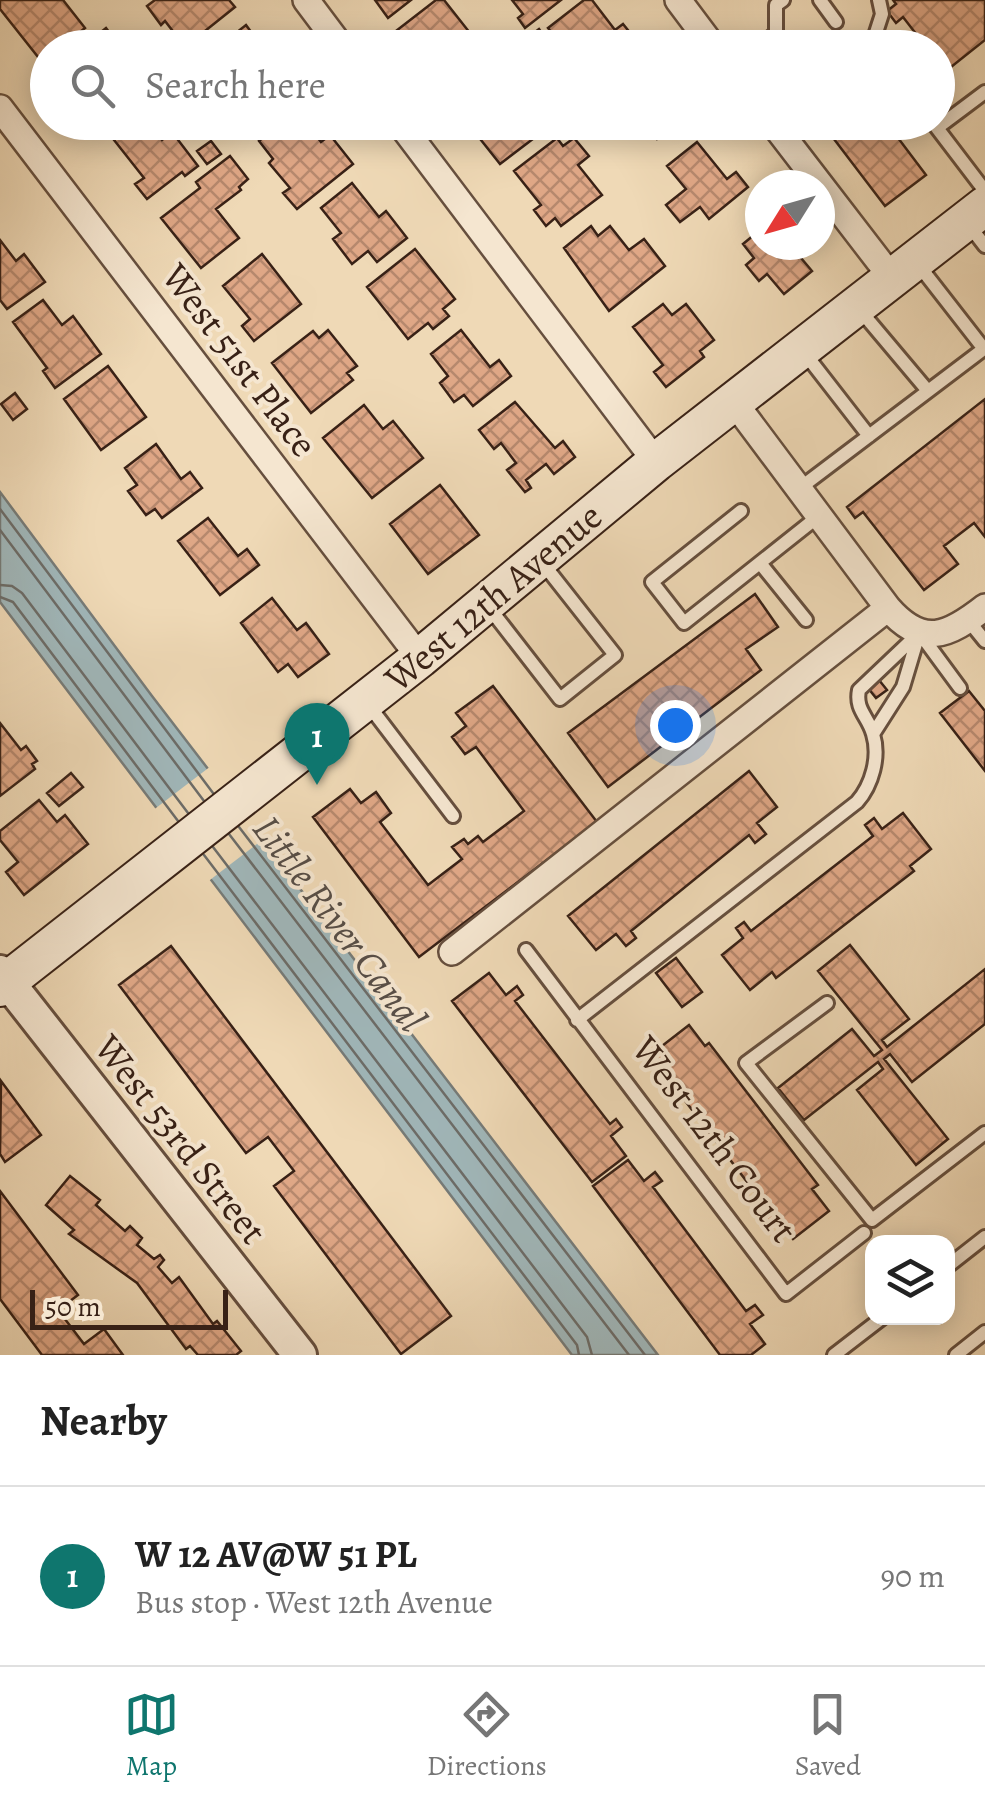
<!DOCTYPE html>
<html lang="en">
<head>
<meta charset="utf-8">
<style>
  body { margin:0; font-family:Alegreya,serif; background:#f2f2f2; color:#222 }
  .controls { position:absolute; right:30px; bottom:30px; display:grid; overflow:hidden; border-radius:20px; box-shadow:0 5px 25px #0003 }
  .controls button { width:90px; height:90px; display:grid; place-items:center; padding:0; border:0; border-bottom:2px solid #e0e0e0; background:#fff; color:#222; font:50px sans-serif }
  .compass { position:absolute; left:745px; top:170px; width:90px; height:90px; border-radius:50%; background:#fff; box-shadow:0 5px 25px #0003; rotate:233deg }
  .scale { position:absolute; left:30px; bottom:25px; width:198px; box-sizing:border-box; padding-left:10px; border:5px solid #382116; border-top:0; font-size:28px; line-height:35px; white-space:nowrap; color:#382116; -webkit-text-stroke:8px #f5e6d0; paint-order:stroke }
  .you { position:absolute; left:675px; top:725px; width:35px; height:35px; margin:-25px; border:8px solid #fff; border-radius:50%; background:#1a73e8; box-shadow:0 0 0 15px #1a73e833 }
  .badge { display:grid; place-items:center; width:65px; height:65px; border-radius:50%; background:#0f766e; color:#fff; font-size:32px; font-weight:700 }
  .pin { position:absolute; translate:-50% -82px; filter:drop-shadow(0 2px 5px #0008) }
  .pin::after { content:''; position:absolute; top:52px; width:35px; height:30px; background:inherit; clip-path:polygon(0 0,100% 0,50% 100%) }
  .list { margin:0; padding:0; list-style:none }
  h2 { display:flex; justify-content:space-between; align-items:center; height:130px; margin:0; padding:0 40px; font-size:42px }
  h2 small { font-size:32px; font-weight:400; color:#767676 }
  .list li { display:grid; grid-template-columns:65px 1fr auto; gap:30px; align-items:center; box-sizing:border-box; height:180px; padding:0 40px; border-top:2px solid #e0e0e0 }
  .list b { display:block; font-size:38px; white-space:nowrap }
  .list p { margin:0; font-size:32px; white-space:nowrap; color:#767676 }
  .list em { font-size:32px; font-style:normal; color:#767676 }
  .icon { flex:none; width:55px; height:55px; fill:none; stroke:currentColor; stroke-width:2; stroke-linecap:round; stroke-linejoin:round }
  .map { position:relative; flex:none; width:985px; height:1355px; overflow:hidden }
  .search { position:absolute; background:#fff; box-shadow:0 5px 25px #0003; left:30px; right:30px; top:30px; height:110px; display:flex; align-items:center; gap:25px; box-sizing:border-box; padding:0 35px; border-radius:55px; color:#767676; font-size:38px }
  .sheet { height:310px; background:#fff }
  nav { display:flex; justify-content:space-around; align-items:center; box-sizing:border-box; height:140px; border-top:2px solid #e0e0e0; background:#fff; font-size:28px; color:#767676 }
  nav a { display:grid; justify-items:center; gap:5px }
  nav .on { color:#0f766e }
  .map>svg:first-child { display:block }
  .water { fill:#a0b7ba; stroke:#767b78; stroke-width:2.5 }
  .pier { fill:#efd9b6 }
  .lines { fill:none; stroke-linecap:round; stroke-linejoin:round }
  .shore { stroke:#6c6c68; stroke-width:2.5 }
  .building { fill:url(#building-cross-hatch); stroke:#382116; stroke-width:2.5 }
  .service-casing { stroke:#664f3e; stroke-width:18 }
  .minor-casing { stroke:#664f3e; stroke-width:30 }
  .tertiary-casing { stroke:#664f3e; stroke-width:38 }
  .secondary-casing { stroke:#382116; stroke-width:42 }
  .service { stroke:#f5e6d0; stroke-width:12 }
  .minor { stroke:#f5e6d0; stroke-width:25 }
  .tertiary { stroke:#f5e6d0; stroke-width:32 }
  .secondary { stroke:#f5e6d0; stroke-width:38 }
  .labels { text-anchor:middle; stroke-width:8; stroke-linejoin:round; paint-order:stroke }
  .street-label { font-size:38px; fill:#382116; stroke:#f5e6d0 }
  .water-label { font-size:40px; font-style:italic; fill:#574e47; stroke:#f5e6d0 }
</style>
</head>
<body>
<div class="map">
<svg width="985" height="1355" viewBox="0 0 985 1355">
  <defs>
    <pattern id="building-cross-hatch" width="8" height="8" patternUnits="userSpaceOnUse" patternTransform="scale(2.5)"><rect width="8" height="8" fill="#dfa786"/><path d="M0 0l8 8M0 8l8-8" fill="none" stroke="#b6886d"/></pattern>
  </defs>
  <rect width="100%" height="100%" fill="#efd9b6"/>
  <filter id="stains"><feTurbulence type="fractalNoise" baseFrequency=".002" numOctaves="4"/><feColorMatrix values="0 0 0 0 .2 0 0 0 0 .09 0 0 0 0 .02 0 0 0 .5 -.17"/></filter>
  <radialGradient id="worn" r=".72"><stop offset=".6" stop-color="#630" stop-opacity="0"/><stop offset="1" stop-color="#630" stop-opacity=".3"/></radialGradient>
  <!-- water -->
  <path class="water" d="M 0,492 L 152,696 L 658,1355 L 572,1355 L 0,602 Z"/>
  <!-- pier -->
  <path class="pier" d="M 211,766 L 266,837 L 206,883 L 152,811 Z"/>
  <g class="lines">
    <!-- shore -->
    <path class="shore" d="M 0,509 L 213,793
      M 0,530 L 204,801
      M 0,585 L 12,586 L 22,593 L 188,813
      M 0,597 L 13,602 L 178,821
      M 239,827 L 645,1355
      M 229,834 L 629,1355
      M 213,847 L 587,1337 L 592,1355
      M 204,855 L 577,1345 L 579,1355"/>
  </g>
  <!-- building -->
  <path class="building" d="M 0,0 L 63,0 L 85,28 L 60,48 L 48,48 L 48,58 L 42,62 L 0,9 Z
    M 155,0 L 229,0 L 235,7 L 185,47 L 165,21 L 161,25 L 147,6 Z
    M 375,0 L 411,0 L 388,18 Z
    M 436,0 L 444,0 L 481,47 L 409,48 L 396,31 Z
    M 512,0 L 561,0 L 525,28 L 518,18 L 523,14 Z
    M 584,0 L 592,0 L 615,30 L 623,24 L 635,39 L 626,48 L 564,48 L 548,28 Z
    M 893,0 L 985,0 L 985,40 L 946,71 L 938,61 L 938,48 L 927,48 L 903,17 L 896,23 L 887,11 L 896,4 Z
    M 246,25 L 263,48 L 217,48 Z
    M 106,28 L 121,48 L 81,48 Z
    M 539,29 L 549,43 L 543,48 L 533,48 L 526,39 Z
    M 136,122 L 148,122 L 162,140 L 172,132 L 198,166 L 185,176 L 182,172 L 147,199 L 135,184 L 144,178 L 114,140 Z
    M 281,122 L 306,122 L 321,142 L 330,135 L 353,164 L 297,209 L 283,193 L 290,188 L 269,163 L 273,159 L 259,141 Z
    M 481,122 L 534,122 L 542,132 L 500,164 L 477,135 L 486,128 Z
    M 644,122 L 678,122 L 657,139 Z
    M 821,122 L 886,122 L 926,175 L 885,206 Z
    M 557,138 L 563,146 L 574,138 L 589,156 L 578,165 L 602,195 L 561,226 L 555,218 L 546,226 L 534,210 L 541,205 L 514,171 Z
    M 211,141 L 221,154 L 207,164 L 197,151 Z
    M 697,142 L 727,179 L 736,172 L 748,187 L 709,219 L 700,207 L 680,222 L 666,205 L 686,189 L 667,166 Z
    M 230,156 L 248,179 L 239,187 L 241,190 L 216,209 L 239,238 L 201,268 L 161,218 L 200,188 L 196,182 Z
    M 352,183 L 379,217 L 386,211 L 407,238 L 377,262 L 368,251 L 352,264 L 333,239 L 341,233 L 321,208 Z
    M 591,226 L 598,236 L 610,226 L 629,250 L 644,239 L 665,266 L 609,311 L 564,248 Z
    M 760,230 L 760,245 L 790,245 L 812,271 L 784,294 L 767,274 L 759,281 L 746,265 L 754,258 L 743,244 Z
    M 0,240 L 16,261 L 24,254 L 45,282 L 7,309 L 0,300 Z
    M 415,249 L 455,299 L 443,309 L 449,316 L 433,329 L 428,323 L 408,339 L 367,287 Z
    M 262,254 L 301,304 L 254,341 L 242,326 L 250,319 L 223,286 Z
    M 43,300 L 62,325 L 73,316 L 101,354 L 55,388 L 43,371 L 47,368 L 13,322 Z
    M 663,304 L 672,315 L 686,304 L 714,340 L 700,351 L 704,357 L 666,387 L 654,372 L 663,365 L 633,327 Z
    M 328,330 L 357,366 L 347,373 L 353,380 L 311,413 L 272,363 L 313,331 L 319,338 Z
    M 461,330 L 490,367 L 499,360 L 511,376 L 473,406 L 464,395 L 454,402 L 440,383 L 448,376 L 431,354 Z
    M 108,366 L 146,417 L 101,450 L 64,399 Z
    M 15,393 L 27,409 L 13,420 L 1,404 Z
    M 985,399 L 985,537 L 974,523 L 944,546 L 958,564 L 924,590 L 863,512 L 855,518 L 847,507 Z
    M 515,402 L 555,448 L 563,441 L 575,457 L 554,474 L 546,464 L 526,480 L 531,488 L 525,492 L 507,470 L 516,463 L 501,443 L 494,449 L 479,430 Z
    M 364,405 L 383,429 L 393,421 L 423,458 L 372,498 L 323,438 Z
    M 156,444 L 181,479 L 190,472 L 202,488 L 162,518 L 155,509 L 146,515 L 128,491 L 137,485 L 125,468 Z
    M 440,485 L 479,535 L 428,574 L 390,524 Z
    M 208,518 L 238,556 L 247,549 L 259,565 L 220,595 L 178,541 Z
    M 755,594 L 778,627 L 746,649 L 761,670 L 608,787 L 568,733 Z
    M 272,598 L 297,630 L 306,623 L 329,654 L 298,677 L 288,664 L 278,672 L 241,623 Z
    M 879,680 L 887,690 L 876,698 L 868,688 Z
    M 493,686 L 597,822 L 419,957 L 313,817 L 350,789 L 361,803 L 376,792 L 391,813 L 380,822 L 428,885 L 462,859 L 452,847 L 464,839 L 468,844 L 478,836 L 483,842 L 524,811 L 476,747 L 465,754 L 452,737 L 466,726 L 456,713 Z
    M 969,691 L 985,711 L 985,771 L 940,713 Z
    M 0,723 L 21,750 L 26,746 L 37,761 L 32,764 L 35,769 L 0,796 Z
    M 749,771 L 777,807 L 757,823 L 766,834 L 755,843 L 749,835 L 631,931 L 636,938 L 626,946 L 616,934 L 596,950 L 568,916 Z
    M 71,773 L 83,787 L 59,806 L 47,793 Z
    M 39,800 L 57,822 L 65,815 L 88,844 L 24,895 L 6,872 L 18,862 L 0,840 L 0,831 Z
    M 903,813 L 931,849 L 910,866 L 914,871 L 776,978 L 772,972 L 750,990 L 722,955 L 743,938 L 736,928 L 744,922 L 751,931 L 873,836 L 865,825 L 874,818 L 882,829 Z
    M 850,945 L 909,1019 L 882,1040 L 887,1047 L 985,969 L 985,1024 L 912,1082 L 890,1054 L 884,1059 L 948,1139 L 916,1165 L 857,1090 L 883,1069 L 878,1062 L 804,1120 L 778,1088 L 852,1029 L 874,1056 L 882,1050 L 818,971 Z
    M 171,946 L 451,1316 L 401,1354 L 274,1186 L 294,1171 L 268,1137 L 246,1153 L 119,985 Z
    M 676,958 L 702,992 L 682,1007 L 656,973 Z
    M 489,973 L 506,995 L 517,986 L 523,995 L 515,1001 L 610,1124 L 616,1119 L 622,1127 L 611,1136 L 626,1156 L 592,1182 L 452,1001 Z
    M 689,1025 L 705,1046 L 709,1043 L 818,1185 L 812,1189 L 829,1211 L 793,1239 L 776,1217 L 764,1223 L 758,1215 L 767,1208 L 673,1085 L 664,1091 L 658,1083 L 669,1074 L 653,1053 Z
    M 1,1081 L 41,1135 L 5,1162 L 0,1154 Z
    M 628,1160 L 644,1181 L 655,1172 L 662,1181 L 653,1187 L 746,1311 L 755,1305 L 763,1315 L 750,1324 L 765,1344 L 751,1355 L 720,1355 L 593,1186 Z
    M 70,1176 L 100,1200 L 96,1205 L 125,1231 L 130,1226 L 142,1238 L 137,1245 L 154,1259 L 160,1255 L 164,1260 L 158,1267 L 172,1283 L 179,1277 L 213,1324 L 217,1321 L 241,1351 L 236,1355 L 198,1355 L 190,1346 L 186,1349 L 137,1283 L 69,1234 L 74,1230 L 46,1205 Z
    M 0,1191 L 78,1295 L 58,1310 L 84,1344 L 104,1329 L 123,1355 L 42,1355 L 0,1299 Z"/>
  <g class="lines">
    <defs>
      <path id="service" d="M 820,0 L 836,22
        M 758,48 L 776,33 L 776,5 L 783,0
        M 871,48 L 882,14 L 879,0
        M 932,122 L 937,128 L 985,92
        M 937,128 L 985,191
        M 968,224 L 985,246
        M 917,263 L 984,349
        M 859,309 L 928,391
        M 803,351 L 869,436
        M 800,488 L 985,348
        M 741,511 L 652,582 L 684,623 L 820,515
        M 760,563 L 806,620
        M 487,605 L 560,699 L 615,655 L 541,561
        M 968,620 L 985,641
        M 921,635 L 960,688
        M 367,703 L 453,816
        M 873,734 L 903,687 L 918,637
        M 526,950 L 786,1294 L 864,1233
        M 827,1003 L 746,1063 L 872,1220 L 985,1133
        M 577,1020 L 857,802 C 872,785 880,757 873,734 C 868,716 855,710 859,690 L 919,633
        M 948,1266 L 985,1237
        M 834,1355 L 882,1318
        M 956,1355 L 985,1332"/>
      <path id="minor" d="M 306,0 L 342,48
        M 678,0 L 714,48
        M 0,108 L 420,658
        M 399,122 L 656,462
        M 772,122 L 892,278
        M 734,402 L 888,608 C 923,648 948,636 985,607
        M 452,952 L 888,608"/>
      <path id="tertiary" d="M 0,972 L 300,1355"/>
      <path id="secondary" d="M 0,987 L 420,658 L 656,462 L 985,206"/>
    </defs>
    <!-- service casing -->
    <use href="#service" class="service-casing"/>
    <!-- minor casing -->
    <use href="#minor" class="minor-casing"/>
    <!-- tertiary casing -->
    <use href="#tertiary" class="tertiary-casing"/>
    <!-- secondary casing -->
    <use href="#secondary" class="secondary-casing"/>
    <!-- service -->
    <use href="#service" class="service"/>
    <!-- minor -->
    <use href="#minor" class="minor"/>
    <!-- tertiary -->
    <use href="#tertiary" class="tertiary"/>
    <!-- secondary -->
    <use href="#secondary" class="secondary"/>
  </g>
  <g class="labels">
    <!-- street labels -->
    <g class="street-label">
      <text transform="translate(240 360) rotate(53)" y="13">West 51st Place</text>
      <text transform="translate(493 597) rotate(-40)" y="13">West 12th Avenue</text>
      <text transform="translate(181 1139) rotate(52)" y="13">West 53rd Street</text>
      <text transform="translate(715 1139) rotate(53)" y="13">West 12th Court</text>
    </g>
    <!-- water labels -->
    <g class="water-label">
      <text transform="translate(340 923) rotate(53)" y="14">Little River Canal</text>
    </g>
  </g>
  <rect width="100%" height="100%" filter="url(#stains)"/>
  <rect width="100%" height="100%" fill="url(#worn)"/>
</svg>
<div class="controls">
<button><svg class="icon" aria-label="layers" viewBox="0 0 24 24"><path d="M12 4l9 5-9 5-9-5zM3 14l9 5 9-5"/></svg></button>
</div>
<svg class="compass" viewBox="-18 -18 36 36"><path d="M0-13l5 13h-10z" fill="#e53935"/><path d="M0 13l5-13h-10z" fill="#767676"/></svg>
<div class="scale">50 m</div>
<div class="you"></div>
<div class="pin badge" style="left:317px;top:785px">1</div>
<div class="search"><svg class="icon" aria-label="search" viewBox="0 0 24 24"><circle cx="10" cy="10" r="6"/><path d="M15 15l6 6"/></svg>Search here</div>
</div>
<section class="sheet">
<h2>Nearby<small></small></h2>
<ul class="list">
<li><span class="badge">1</span><div><b>W 12 AV@W 51 PL</b><p>Bus stop · West 12th Avenue</p></div><em>90 m</em></li>
</ul>
</section>
<nav>
<a class="on"><svg class="icon" aria-label="map" viewBox="0 0 24 24"><path d="M3 6l6-2 6 2 6-2v14l-6 2-6-2-6 2zM9 4v14M15 6v14"/></svg>Map</a>
<a><svg class="icon" aria-label="directions" viewBox="0 0 24 24"><path d="M12 3l9 9-9 9-9-9zM9 14v-3h6M13 9l2 2-2 2"/></svg>Directions</a>
<a><svg class="icon" aria-label="saved" viewBox="0 0 24 24"><path d="M7 4h10v16l-5-4-5 4z"/></svg>Saved</a>
</nav>
</body>
</html>
